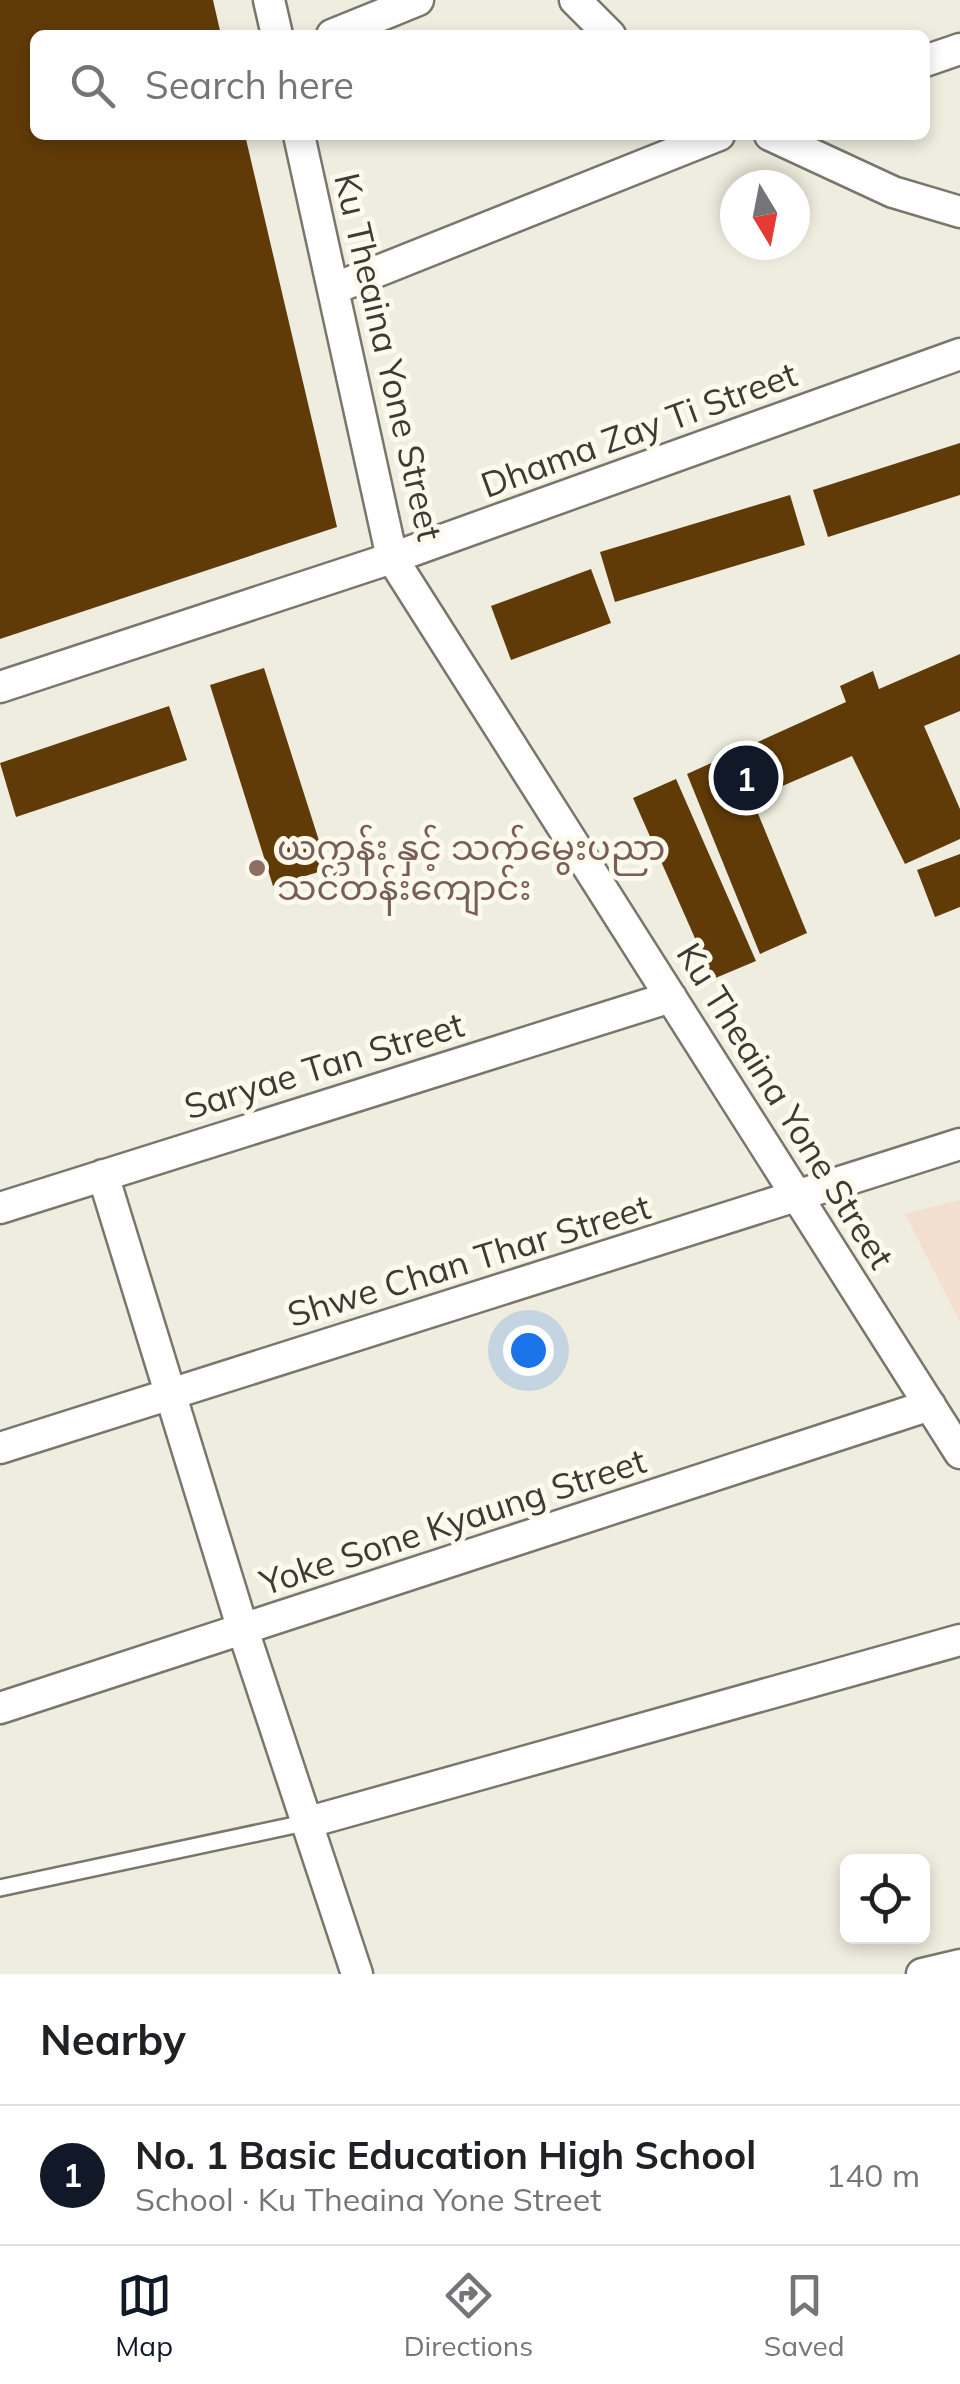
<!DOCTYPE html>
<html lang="en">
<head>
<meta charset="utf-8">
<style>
  body { margin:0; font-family:Mulish,"Noto Sans Myanmar",sans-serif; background:#f6f6f6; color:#202124 }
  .controls { position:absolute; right:30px; bottom:30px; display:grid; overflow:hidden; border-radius:15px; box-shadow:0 5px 15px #0003 }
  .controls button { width:90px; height:90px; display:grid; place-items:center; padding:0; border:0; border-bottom:2px solid #e0e0e0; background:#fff; color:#202124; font:50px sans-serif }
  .compass { position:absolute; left:720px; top:170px; width:90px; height:90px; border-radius:50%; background:#fff; box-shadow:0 5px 15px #0003; rotate:170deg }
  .you { position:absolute; left:528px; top:1350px; width:35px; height:35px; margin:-25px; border:8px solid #fff; border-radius:50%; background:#1a73e8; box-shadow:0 0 0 15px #1a73e833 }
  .badge { display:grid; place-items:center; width:65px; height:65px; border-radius:50%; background:#111827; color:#fff; font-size:32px; font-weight:700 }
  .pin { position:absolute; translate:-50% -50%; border:5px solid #fff; box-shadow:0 2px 10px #0006 }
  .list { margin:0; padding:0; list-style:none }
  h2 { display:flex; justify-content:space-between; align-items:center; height:130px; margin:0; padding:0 40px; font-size:42px }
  h2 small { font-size:32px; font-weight:400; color:#757577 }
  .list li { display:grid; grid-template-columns:65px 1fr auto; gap:30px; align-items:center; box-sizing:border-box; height:140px; padding:0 40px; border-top:2px solid #e0e0e0 }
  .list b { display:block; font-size:38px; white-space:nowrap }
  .list p { margin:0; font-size:32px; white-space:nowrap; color:#757577 }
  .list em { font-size:32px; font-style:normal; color:#757577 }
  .icon { flex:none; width:55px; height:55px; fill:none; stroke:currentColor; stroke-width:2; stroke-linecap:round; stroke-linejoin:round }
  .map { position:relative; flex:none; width:960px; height:1974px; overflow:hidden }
  .search { position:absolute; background:#fff; box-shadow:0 5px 15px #0003; left:30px; right:30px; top:30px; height:110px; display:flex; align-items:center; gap:25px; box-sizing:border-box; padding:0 35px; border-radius:15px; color:#757577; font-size:38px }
  .sheet { height:270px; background:#fff }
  nav { display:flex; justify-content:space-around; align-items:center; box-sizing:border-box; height:140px; border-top:2px solid #e0e0e0; background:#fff; font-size:28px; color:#757577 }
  nav a { display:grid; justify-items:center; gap:5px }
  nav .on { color:#111827 }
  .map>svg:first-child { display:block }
  .industrial { fill:#f2dfcf }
  .building { fill:#603b08 }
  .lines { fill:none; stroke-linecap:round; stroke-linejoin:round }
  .lane-casing { stroke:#79776b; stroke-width:20 }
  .street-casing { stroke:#79776b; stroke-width:35 }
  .lane { stroke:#fff; stroke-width:15 }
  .street { stroke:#fff; stroke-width:30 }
  .education-dot { fill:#8d6e63; stroke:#fcfaec; stroke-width:4 }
  .labels { text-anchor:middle; stroke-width:10; stroke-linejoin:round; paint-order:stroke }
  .street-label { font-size:35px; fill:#3b3a34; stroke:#fcfaec }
  .education-label { font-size:35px; fill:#785e54; stroke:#fcfaec; text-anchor:start }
</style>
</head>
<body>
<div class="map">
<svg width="960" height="1974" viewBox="0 0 960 1974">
  <rect width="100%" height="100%" fill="#efeddf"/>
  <!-- industrial -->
  <path class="industrial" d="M 960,1200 L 960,1322 L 905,1214 Z"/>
  <!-- building -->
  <path class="building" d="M 0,0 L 213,0 L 221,35 L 35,35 L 35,135 L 245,135 L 337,527 L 0,639 Z
    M 960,443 L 960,495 L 828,537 L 813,490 Z
    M 790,495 L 805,545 L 615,602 L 600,552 Z
    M 591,569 L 611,623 L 511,660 L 491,606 Z
    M 960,654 L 960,711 L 924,726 L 960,809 L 960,839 L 905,864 L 852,756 L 752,799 L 807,933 L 760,954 L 687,774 L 846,702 L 840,686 L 873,671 L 879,689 Z
    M 264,668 L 328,869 L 273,886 L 210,685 Z
    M 169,706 L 187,760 L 16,817 L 0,763 Z
    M 676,779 L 756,961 L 713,979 L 633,798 Z
    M 960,854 L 960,907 L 935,917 L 917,870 Z"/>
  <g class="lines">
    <defs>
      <path id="lane" d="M 0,1888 L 309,1822"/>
      <path id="street" d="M 269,0 L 277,35
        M 575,0 L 610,35
        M 332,35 L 418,0
        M 925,61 L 960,49
        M 299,135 L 392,558 L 960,1453
        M 770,135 L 893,192 L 960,212
        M 333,289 L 719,135
        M 0,687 L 392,558 L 960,354
        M 103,1175 L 243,1630 L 357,1974
        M 0,1208 L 671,997
        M 0,1448 L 960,1144
        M 0,1708 L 930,1405
        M 309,1822 L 960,1640
        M 922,1974 L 960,1965"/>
    </defs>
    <!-- lane casing -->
    <use href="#lane" class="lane-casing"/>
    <!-- street casing -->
    <use href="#street" class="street-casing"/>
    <!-- lane -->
    <use href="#lane" class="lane"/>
    <!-- street -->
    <use href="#street" class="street"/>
  </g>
  <!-- markers -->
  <circle class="education-dot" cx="257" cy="868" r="10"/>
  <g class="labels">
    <!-- street labels -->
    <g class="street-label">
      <text transform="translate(388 357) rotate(77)" y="12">Ku Theaina Yone Street</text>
      <text transform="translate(639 430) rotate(-20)" y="12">Dhama Zay Ti Street</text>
      <text transform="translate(324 1066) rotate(-17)" y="12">Saryae Tan Street</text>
      <text transform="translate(785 1106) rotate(58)" y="12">Ku Theaina Yone Street</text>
      <text transform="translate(469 1261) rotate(-17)" y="12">Shwe Chan Thar Street</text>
      <text transform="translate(453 1522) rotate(-18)" y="12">Yoke Sone Kyaung Street</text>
    </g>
    <!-- education labels -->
    <g class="education-label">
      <text x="277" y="860">ယက္ကန်း နှင့် သက်မွေးပညာ<tspan x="277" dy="40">သင်တန်းကျောင်း</tspan></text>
    </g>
  </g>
</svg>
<div class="controls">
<button><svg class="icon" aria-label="locate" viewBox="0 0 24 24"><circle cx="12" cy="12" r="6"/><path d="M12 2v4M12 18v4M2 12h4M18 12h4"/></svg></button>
</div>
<svg class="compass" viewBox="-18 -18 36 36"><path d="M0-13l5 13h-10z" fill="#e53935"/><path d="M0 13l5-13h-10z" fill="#757577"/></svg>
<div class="you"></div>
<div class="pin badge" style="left:746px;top:778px">1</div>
<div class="search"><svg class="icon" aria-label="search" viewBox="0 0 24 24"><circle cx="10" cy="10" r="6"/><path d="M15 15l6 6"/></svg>Search here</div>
</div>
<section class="sheet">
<h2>Nearby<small></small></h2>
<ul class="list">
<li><span class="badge">1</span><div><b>No. 1 Basic Education High School</b><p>School · Ku Theaina Yone Street</p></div><em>140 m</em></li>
</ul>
</section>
<nav>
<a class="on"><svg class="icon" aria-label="map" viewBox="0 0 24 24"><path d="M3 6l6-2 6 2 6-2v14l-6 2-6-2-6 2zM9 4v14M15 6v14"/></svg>Map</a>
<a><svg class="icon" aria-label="directions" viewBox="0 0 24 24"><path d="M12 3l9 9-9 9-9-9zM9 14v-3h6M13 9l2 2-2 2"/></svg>Directions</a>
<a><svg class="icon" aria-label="saved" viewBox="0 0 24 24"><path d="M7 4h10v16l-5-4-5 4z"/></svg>Saved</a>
</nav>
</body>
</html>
